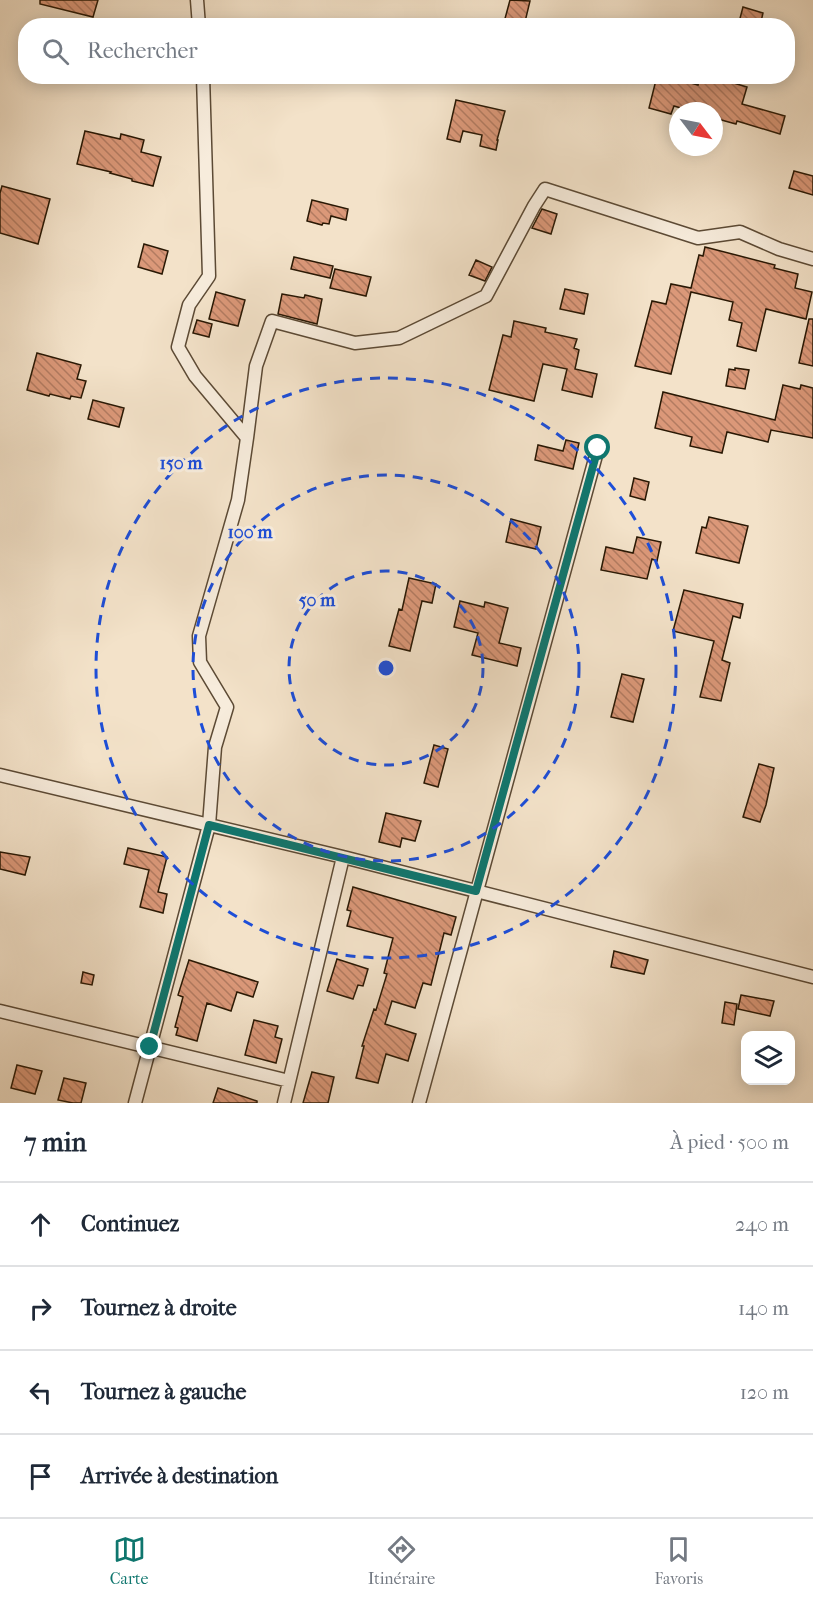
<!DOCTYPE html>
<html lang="fr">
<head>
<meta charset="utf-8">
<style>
  body { margin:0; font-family:"IM FELL French Canon",serif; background:#f6f6f7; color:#1f2937 }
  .controls { position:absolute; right:18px; bottom:18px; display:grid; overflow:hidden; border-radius:12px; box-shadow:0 3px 15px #0003 }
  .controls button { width:54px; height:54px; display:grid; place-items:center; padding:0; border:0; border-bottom:2px solid #e0e1e3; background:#fff; color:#1f2937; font:30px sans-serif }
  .compass { position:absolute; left:669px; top:102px; width:54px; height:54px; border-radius:50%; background:#fff; box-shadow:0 3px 15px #0003; rotate:122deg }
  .stop { position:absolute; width:18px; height:18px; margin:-14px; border:4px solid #0f766e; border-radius:50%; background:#fff }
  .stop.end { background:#0f766e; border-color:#fff; box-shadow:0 2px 6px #0008 }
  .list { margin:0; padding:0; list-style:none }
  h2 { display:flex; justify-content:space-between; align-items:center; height:78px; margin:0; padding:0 24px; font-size:26px }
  h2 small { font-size:20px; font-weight:400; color:#747a83 }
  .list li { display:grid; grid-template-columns:39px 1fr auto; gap:18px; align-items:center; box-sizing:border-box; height:84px; padding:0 24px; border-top:2px solid #e0e1e3 }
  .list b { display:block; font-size:22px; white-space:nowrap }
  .list em { font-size:20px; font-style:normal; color:#747a83 }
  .icon { flex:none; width:33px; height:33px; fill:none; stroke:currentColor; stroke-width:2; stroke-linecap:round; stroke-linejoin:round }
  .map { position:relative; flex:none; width:813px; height:1103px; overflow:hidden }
  .search { position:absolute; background:#fff; box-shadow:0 3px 15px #0003; left:18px; right:18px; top:18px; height:66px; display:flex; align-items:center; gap:15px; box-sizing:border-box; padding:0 21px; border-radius:24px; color:#747a83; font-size:22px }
  .sheet { height:414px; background:#fff }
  nav { display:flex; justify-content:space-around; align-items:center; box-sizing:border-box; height:84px; border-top:2px solid #e0e1e3; background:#fff; font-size:16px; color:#747a83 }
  nav a { display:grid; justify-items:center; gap:3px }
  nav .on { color:#0f766e }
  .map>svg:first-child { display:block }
  .building { fill:url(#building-back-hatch); stroke:#291804; stroke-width:1.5 }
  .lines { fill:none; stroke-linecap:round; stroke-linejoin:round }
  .street-casing { stroke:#5c4a35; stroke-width:15 }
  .street { stroke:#f7ecdc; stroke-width:12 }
  .route { stroke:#0f766e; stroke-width:8 }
  .ring { fill:none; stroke:#1d4ed8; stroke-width:3; stroke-dasharray:10 8 }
  .centre { fill:#1d4ed8; stroke:#f7ecdc; stroke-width:3 }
  .ring-label { font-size:18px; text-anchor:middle; font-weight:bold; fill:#1d4ed8; stroke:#f7ecdc; stroke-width:6; stroke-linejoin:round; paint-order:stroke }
</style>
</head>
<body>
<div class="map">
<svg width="813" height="1103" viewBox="0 0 813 1103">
  <defs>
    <pattern id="building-back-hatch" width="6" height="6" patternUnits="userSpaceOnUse" patternTransform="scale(1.5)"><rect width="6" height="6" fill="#db9879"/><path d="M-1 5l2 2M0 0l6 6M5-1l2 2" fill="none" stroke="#b27b61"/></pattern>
  </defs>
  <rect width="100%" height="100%" fill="#f3e2c9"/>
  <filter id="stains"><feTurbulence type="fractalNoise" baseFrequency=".00333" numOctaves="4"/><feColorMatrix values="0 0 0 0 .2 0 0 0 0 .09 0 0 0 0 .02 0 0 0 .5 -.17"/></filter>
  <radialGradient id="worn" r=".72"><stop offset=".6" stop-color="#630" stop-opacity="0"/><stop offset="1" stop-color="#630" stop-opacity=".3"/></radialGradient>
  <!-- building -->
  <path class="building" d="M 40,0 L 98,0 L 93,17 L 40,4 Z
    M 510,0 L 530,1 L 524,26 L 503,26 Z
    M 743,7 L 763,13 L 760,26 L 738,26 Z
    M 657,76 L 666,76 L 698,85 L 700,76 L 710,76 L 747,87 L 742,104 L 785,116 L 780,134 L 737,121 L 736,124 L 714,118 L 714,111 L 691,111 L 674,106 L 671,114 L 649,108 Z
    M 456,100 L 505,111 L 497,140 L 498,140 L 496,150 L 480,146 L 482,135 L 463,131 L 460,142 L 447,139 Z
    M 85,131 L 120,139 L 121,134 L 144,140 L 141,152 L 161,157 L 153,186 L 132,181 L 132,179 L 110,173 L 111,172 L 77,164 Z
    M 794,171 L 813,176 L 813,195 L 789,188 Z
    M 2,186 L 50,199 L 38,244 L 0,233 L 0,193 Z
    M 312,200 L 348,209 L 346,220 L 331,216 L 329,224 L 323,223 L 322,225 L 307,221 Z
    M 542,209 L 557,214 L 551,234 L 532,228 Z
    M 144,244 L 168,251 L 162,274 L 138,267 Z
    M 705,247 L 775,265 L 774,268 L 798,274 L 795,288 L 812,292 L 806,319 L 766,309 L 756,351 L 737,346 L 742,323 L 729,320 L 733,302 L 691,292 L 671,374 L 635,366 L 652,301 L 666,304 L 671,284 L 691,288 L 699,255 L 703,256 Z
    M 294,257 L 333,266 L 330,278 L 291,269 Z
    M 476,260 L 492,267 L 485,281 L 469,275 Z
    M 335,269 L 371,277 L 366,296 L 330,288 Z
    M 565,289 L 588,294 L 584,314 L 560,309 Z
    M 216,292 L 245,300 L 238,326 L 209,319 Z
    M 282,294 L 304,298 L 305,295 L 322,299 L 317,324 L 278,314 Z
    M 809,319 L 813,319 L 813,366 L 799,363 Z
    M 197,320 L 212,324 L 209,337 L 193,333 Z
    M 514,321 L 546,328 L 545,332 L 577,339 L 574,348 L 579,350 L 575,369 L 597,374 L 592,397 L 562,390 L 567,369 L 543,364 L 534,401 L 489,390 L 503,335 L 511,337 Z
    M 37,353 L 81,365 L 77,379 L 86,381 L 81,398 L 71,396 L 70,399 L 50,394 L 49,396 L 27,390 Z
    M 735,368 L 749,370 L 745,389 L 726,386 L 729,369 L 735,370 Z
    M 783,385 L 800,389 L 801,385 L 813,388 L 813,438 L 771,430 L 768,442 L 727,432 L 722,453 L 690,446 L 692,437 L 655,428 L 663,392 L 775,420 Z
    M 93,400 L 124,408 L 119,427 L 88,419 Z
    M 566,440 L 579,443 L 573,469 L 535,460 L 538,445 L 563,451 Z
    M 634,478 L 649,482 L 645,500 L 630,496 Z
    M 709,517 L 748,526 L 739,563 L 696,553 L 702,527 L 706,528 Z
    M 511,519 L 541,527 L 536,549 L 506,542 Z
    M 637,537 L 661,542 L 657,561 L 652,559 L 647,579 L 601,570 L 606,547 L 633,553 Z
    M 409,578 L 436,584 L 432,603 L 422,601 L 410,651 L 389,646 L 399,609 L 402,610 Z
    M 684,590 L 743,604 L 740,618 L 733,616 L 722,660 L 730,663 L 721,701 L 700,697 L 714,641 L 673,631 Z
    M 460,601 L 484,607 L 485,602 L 508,608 L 499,643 L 521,648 L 517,666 L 472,655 L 478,633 L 454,627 Z
    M 622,674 L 644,679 L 633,722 L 611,717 Z
    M 434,745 L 448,749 L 438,787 L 424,783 Z
    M 759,764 L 774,768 L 766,805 L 760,822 L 743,817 Z
    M 386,813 L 421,821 L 415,841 L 402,838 L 400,847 L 379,842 Z
    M 128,848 L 167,857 L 158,892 L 167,894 L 163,913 L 140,907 L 149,870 L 124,864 Z
    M 0,852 L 30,857 L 25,875 L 0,869 Z
    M 353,887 L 456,917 L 451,935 L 444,933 L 431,985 L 423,983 L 415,1008 L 392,1001 L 385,1024 L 416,1034 L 408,1061 L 386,1054 L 378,1083 L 356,1078 L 364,1046 L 362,1046 L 374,1009 L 376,1010 L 387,974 L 384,973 L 393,938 L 347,926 L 351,911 L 347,910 Z
    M 614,951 L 648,960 L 644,974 L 611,967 Z
    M 337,959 L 368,969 L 363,986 L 358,985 L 353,999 L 327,991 Z
    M 189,960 L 258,982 L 253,997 L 237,992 L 231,1011 L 207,1003 L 197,1041 L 176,1035 L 178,1028 L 175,1027 L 183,997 L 178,995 Z
    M 83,972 L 94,975 L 92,985 L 81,983 Z
    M 741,995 L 774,1001 L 770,1016 L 738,1009 Z
    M 725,1002 L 737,1004 L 734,1025 L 722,1023 Z
    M 254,1020 L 278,1026 L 275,1037 L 282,1039 L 276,1063 L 245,1055 Z
    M 17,1065 L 42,1071 L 35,1094 L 11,1088 Z
    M 312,1072 L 334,1077 L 328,1103 L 303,1103 Z
    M 64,1078 L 86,1083 L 81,1103 L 73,1103 L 58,1100 Z
    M 218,1088 L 257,1101 L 257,1103 L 213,1103 Z"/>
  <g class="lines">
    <defs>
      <path id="street" d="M 197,0 L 199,26
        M 247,438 L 256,366 L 272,321 L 355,343 L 399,338 L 486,296 L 534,206 L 545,189 L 698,238 L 740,232 L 779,249 L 813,259
        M 0,775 L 343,857 L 813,977
        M 0,1011 L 289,1081
        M 135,1103 L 209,825 L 215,747 L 227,707 L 200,662 L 199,636 L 238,500 L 247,438 L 195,376 L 178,347 L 189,305 L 209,276 L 203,76
        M 284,1103 L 343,857
        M 419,1103 L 598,448"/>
    </defs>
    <!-- street casing -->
    <use href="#street" class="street-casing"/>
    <!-- street -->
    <use href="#street" class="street"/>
  </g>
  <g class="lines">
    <!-- route -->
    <path class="route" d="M 150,1047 L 209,825 L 476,891 L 598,448"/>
  </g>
  <!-- distance rings -->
  <g class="ring">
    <circle cx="386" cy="668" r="97"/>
    <circle cx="386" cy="668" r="193"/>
    <circle cx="386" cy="668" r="290"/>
  </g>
  <circle cx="386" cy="668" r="9" class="centre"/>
  <g class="ring-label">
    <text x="181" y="469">150 m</text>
    <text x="250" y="538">100 m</text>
    <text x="317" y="606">50 m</text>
  </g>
  <rect width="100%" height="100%" filter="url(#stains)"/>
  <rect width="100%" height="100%" fill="url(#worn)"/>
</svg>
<div class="controls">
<button><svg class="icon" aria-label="layers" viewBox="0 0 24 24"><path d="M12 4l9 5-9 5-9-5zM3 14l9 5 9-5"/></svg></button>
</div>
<svg class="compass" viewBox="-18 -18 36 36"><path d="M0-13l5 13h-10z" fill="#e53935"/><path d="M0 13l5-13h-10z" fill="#747a83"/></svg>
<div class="stop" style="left:598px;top:448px"></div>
<div class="stop end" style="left:150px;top:1047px"></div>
<div class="search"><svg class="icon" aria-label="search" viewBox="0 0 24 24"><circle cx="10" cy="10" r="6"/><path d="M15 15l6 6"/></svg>Rechercher</div>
</div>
<section class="sheet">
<h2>7 min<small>À pied · 500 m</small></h2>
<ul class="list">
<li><svg class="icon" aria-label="ahead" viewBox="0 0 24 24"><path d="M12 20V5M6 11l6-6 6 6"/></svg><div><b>Continuez</b></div><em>240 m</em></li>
<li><svg class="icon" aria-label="right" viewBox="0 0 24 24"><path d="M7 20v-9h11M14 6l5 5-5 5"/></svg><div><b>Tournez à droite</b></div><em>140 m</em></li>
<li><svg class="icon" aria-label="left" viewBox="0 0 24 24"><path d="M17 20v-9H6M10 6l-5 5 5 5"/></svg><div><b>Tournez à gauche</b></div><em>120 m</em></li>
<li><svg class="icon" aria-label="arrive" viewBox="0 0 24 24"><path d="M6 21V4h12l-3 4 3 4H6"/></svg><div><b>Arrivée à destination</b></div></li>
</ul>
</section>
<nav>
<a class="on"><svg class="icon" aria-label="map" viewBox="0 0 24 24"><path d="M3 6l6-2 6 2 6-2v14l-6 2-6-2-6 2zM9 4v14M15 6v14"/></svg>Carte</a>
<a><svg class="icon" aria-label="directions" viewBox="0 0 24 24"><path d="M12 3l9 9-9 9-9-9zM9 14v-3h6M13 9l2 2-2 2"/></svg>Itinéraire</a>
<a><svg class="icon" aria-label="saved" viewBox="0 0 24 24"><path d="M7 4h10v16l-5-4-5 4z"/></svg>Favoris</a>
</nav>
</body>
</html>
